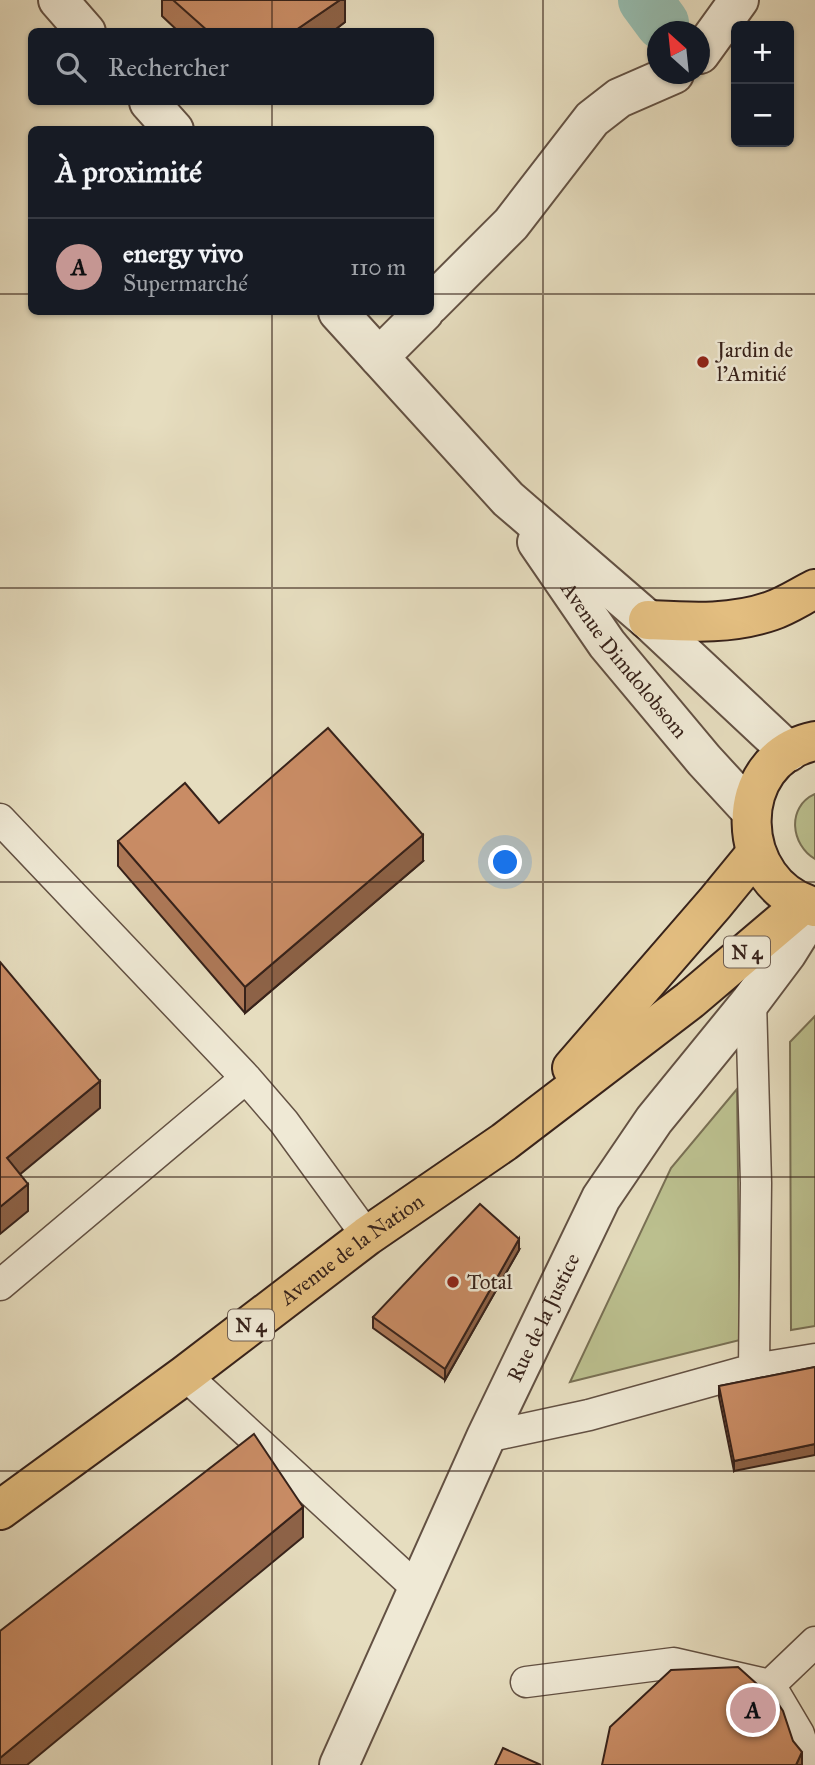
<!DOCTYPE html>
<html lang="fr">
<head>
<meta charset="utf-8">
<style>
  body { margin:0; font-family:"IM FELL Great Primer",serif; background:#242831; color:#f1f3f6 }
  .controls { position:absolute; right:21px; top:21px; display:grid; overflow:hidden; border-radius:10px; box-shadow:0 2px 5px #0004 }
  .controls button { width:63px; height:63px; display:grid; place-items:center; padding:0; border:0; border-bottom:2px solid #363941; background:#171b24; color:#f1f3f6; font:35px sans-serif }
  .compass { position:absolute; left:647px; top:21px; width:63px; height:63px; border-radius:50%; background:#171b24; box-shadow:0 2px 5px #0004; rotate:333deg }
  .you { position:absolute; left:506px; top:863px; width:24px; height:24px; margin:-18px; border:5px solid #fff; border-radius:50%; background:#1a73e8; box-shadow:0 0 0 10px #1a73e833 }
  .badge { display:grid; place-items:center; width:46px; height:46px; border-radius:50%; background:#c59692; color:#111; font-size:23px; font-weight:700 }
  .pin { position:absolute; translate:-50% -50%; border:4px solid #fff; box-shadow:0 2px 7px #0006 }
  .list { margin:0; padding:0; list-style:none }
  h2 { display:flex; justify-content:space-between; align-items:center; height:91px; margin:0; padding:0 28px; font-size:30px }
  h2 small { font-size:23px; font-weight:400; color:#9ea1a6 }
  .list li { display:grid; grid-template-columns:46px 1fr auto; gap:21px; align-items:center; box-sizing:border-box; height:98px; padding:0 28px; border-top:2px solid #363941 }
  .list b { display:block; font-size:26px; white-space:nowrap }
  .list p { margin:0; font-size:23px; white-space:nowrap; color:#9ea1a6 }
  .list em { font-size:23px; font-style:normal; color:#9ea1a6 }
  .icon { flex:none; width:38px; height:38px; fill:none; stroke:currentColor; stroke-width:2; stroke-linecap:round; stroke-linejoin:round }
  .map { position:relative; flex:none; width:815px; height:1765px; overflow:hidden }
  .search { position:absolute; background:#171b24; box-shadow:0 2px 5px #0004; left:28px; top:28px; width:406px; height:77px; display:flex; align-items:center; gap:18px; box-sizing:border-box; padding:0 24px; border-radius:10px; color:#9ea1a6; font-size:26px }
  .panel { position:absolute; background:#171b24; box-shadow:0 2px 5px #0004; left:28px; top:126px; width:406px; height:189px; border-radius:10px }
  .map>svg:first-child { display:block }
  .green { fill:#bbbf8e; stroke:#797054; stroke-width:2 }
  .lines { fill:none; stroke-linecap:round; stroke-linejoin:round }
  .canal { stroke:#96bcaf; stroke-width:54 }
  .lane-casing { stroke:#635143; stroke-width:33 }
  .street-casing { stroke:#635143; stroke-width:42 }
  .highway-casing { stroke:#37221a; stroke-width:42 }
  .lane { stroke:#efe9d5; stroke-width:30 }
  .street { stroke:#efe9d5; stroke-width:38 }
  .highway { stroke:#e3be80; stroke-width:38 }
  .wall { fill:#ad7857; stroke:#37221a; stroke-width:2 }
  .shaded-wall { fill:#8d6247; stroke:#37221a; stroke-width:2 }
  .building { fill:#c98c65; stroke:#37221a; stroke-width:2 }
  .grid { fill:none; stroke:#37221a; stroke-width:2; stroke-opacity:0.55 }
  .poi-dot { fill:#8f2418; stroke:#efe9d5; stroke-width:2.5 }
  .labels { text-anchor:middle; stroke-width:5; stroke-linejoin:round; paint-order:stroke }
  .shield { fill:#efe9d5; stroke:#6e5e52; stroke-width:2 }
  .shield-label { font-size:19px; font-weight:bold; fill:#37221a }
  .poi-label { font-size:21px; fill:#37221a; stroke:#efe9d5; text-anchor:start }
  .street-label { font-size:21px; fill:#37221a; stroke:#efe9d5 }
</style>
</head>
<body>
<div class="map">
<svg width="815" height="1765" viewBox="0 0 815 1765">
  <rect width="100%" height="100%" fill="#e6ddbf"/>
  <filter id="stains"><feTurbulence type="fractalNoise" baseFrequency=".00286" numOctaves="4"/><feColorMatrix values="0 0 0 0 .2 0 0 0 0 .09 0 0 0 0 .02 0 0 0 .5 -.17"/></filter>
  <radialGradient id="worn" r=".72"><stop offset=".6" stop-color="#630" stop-opacity="0"/><stop offset="1" stop-color="#630" stop-opacity=".3"/></radialGradient>
  <!-- green -->
  <path class="green" d="M 815,794 L 815,859 C 791,845 786,807 815,794 Z
    M 815,1016 L 815,1326 L 791,1330 L 790,1042 Z
    M 737,1089 L 740,1340 L 570,1382 L 671,1168 Z"/>
  <g class="lines">
    <!-- canal -->
    <path class="canal" d="M 645,0 L 662,23"/>
    <defs>
      <path id="lane" d="M 0,819 L 246,1078 L 284,1122 L 367,1236
        M 751,1001 L 756,1183 L 754,1369
        M 0,1285 L 246,1078
        M 185,1375 L 419,1590
        M 486,1437 L 589,1415 L 754,1369 L 815,1359
        M 526,1682 L 674,1663 L 770,1685 L 799,1734 L 809,1765
        M 770,1685 L 815,1642"/>
      <g id="street">
        <path d="M 58,0 L 86,32"/>
        <path d="M 700,54 L 739,0"/>
        <path d="M 149,102 L 174,130"/>
        <path d="M 430,305 L 511,224 L 592,119 L 619,98 L 674,74"/>
        <path d="M 338,312 L 508,499 L 648,620 L 789,752"/>
        <path d="M 379,357 L 424,312"/>
        <path id="s1" d="M 537,542 L 607,644 L 704,760 L 751,811"/>
        <path id="s2" d="M 339,1765 L 486,1437 L 601,1198 L 654,1120 L 751,1001 L 787,953 L 815,908"/>
      </g>
      <g id="highway">
        <path d="M 648,620 C 689,622 731,625 771,611 C 786,606 801,596 815,589"/>
        <path d="M 815,741 C 728,759 733,886 815,907"/>
        <path d="M 572,1068 L 715,903 L 756,853"/>
        <path id="s3" d="M 0,1510 L 185,1375 L 367,1236 L 504,1142 L 690,1000 L 803,904"/>
      </g>
    </defs>
    <!-- lane casing -->
    <use href="#lane" class="lane-casing"/>
    <!-- street casing -->
    <use href="#street" class="street-casing"/>
    <!-- highway casing -->
    <use href="#highway" class="highway-casing"/>
    <!-- lane -->
    <use href="#lane" class="lane"/>
    <!-- street -->
    <use href="#street" class="street"/>
    <!-- highway -->
    <use href="#highway" class="highway"/>
  </g>
  <!-- wall -->
  <path class="wall" d="M 162,0 L 345,0 L 345,22 L 332,32 L 179,32 L 162,16 Z
    M 219,823 L 423,861 L 245,1013 L 118,866 L 118,841 Z
    M 519,1250 L 445,1380 L 373,1328 L 373,1317 Z
    M 815,1367 L 734,1471 L 719,1397 L 719,1386 Z"/>
  <!-- shaded-wall -->
  <path class="shaded-wall" d="M 340,0 L 345,0 L 345,22 L 332,32 L 293,32 Z
    M 423,835 L 423,861 L 245,1013 L 245,987 Z
    M 100,1081 L 100,1108 L 7,1185 L 7,1158 Z
    M 28,1184 L 28,1211 L 0,1234 L 0,1207 Z
    M 519,1239 L 519,1250 L 445,1380 L 445,1369 Z
    M 815,1444 L 815,1455 L 734,1471 L 734,1461 Z
    M 303,1507 L 303,1537 L 27,1765 L 0,1765 L 0,1758 Z
    M 802,1752 L 802,1765 L 796,1765 Z"/>
  <!-- building -->
  <path class="building" d="M 173,0 L 340,0 L 293,32 L 209,32 Z
    M 328,728 L 423,835 L 245,987 L 118,841 L 185,783 L 219,823 Z
    M 0,962 L 100,1081 L 7,1158 L 28,1184 L 0,1207 Z
    M 480,1204 L 519,1239 L 445,1369 L 373,1317 Z
    M 815,1367 L 815,1444 L 734,1461 L 719,1386 Z
    M 254,1434 L 303,1507 L 0,1758 L 0,1631 Z
    M 738,1667 L 777,1702 L 783,1711 L 793,1741 L 802,1752 L 796,1765 L 602,1765 L 610,1727 L 671,1670 Z
    M 503,1748 L 541,1765 L 495,1765 Z"/>
  <!-- grid -->
  <path class="grid" d="M 272,0 L 272,32M 543,0 L 543,1765M 272,102 L 272,130M 0,294 L 32,294M 430,294 L 815,294M 272,312 L 272,1765M 0,588 L 815,588M 0,882 L 815,882M 0,1177 L 815,1177M 0,1471 L 815,1471"/>
  <!-- markers -->
  <g class="poi-dot">
    <circle cx="703" cy="362" r="7"/>
    <circle cx="453" cy="1282" r="7"/>
  </g>
  <g class="labels">
    <!-- shield labels -->
    <g class="shield">
      <rect x="724" y="936.5" width="46" height="31" rx="5"/>
      <rect x="228" y="1309.5" width="46" height="31" rx="5"/>
    </g>
    <g class="shield-label">
      <text x="747" y="959">N 4</text>
      <text x="251" y="1332">N 4</text>
    </g>
    <!-- poi labels -->
    <g class="poi-label">
      <text x="717" y="357">Jardin de<tspan x="717" dy="24">l'Amitié</tspan></text>
      <text x="467" y="1289">Total</text>
    </g>
    <!-- street labels -->
    <g class="street-label">
      <text dy="7" stroke="none"><textPath href="#s1" startOffset="147">Avenue Dimdolobsom</textPath></text>
      <text dy="7" stroke="none"><textPath href="#s3" startOffset="438">Avenue de la Nation</textPath></text>
      <text dy="7" stroke="none"><textPath href="#s2" startOffset="492">Rue de la Justice</textPath></text>
    </g>
  </g>
  <rect width="100%" height="100%" filter="url(#stains)"/>
  <rect width="100%" height="100%" fill="url(#worn)"/>
</svg>
<div class="controls">
<button>+</button>
<button>−</button>
</div>
<svg class="compass" viewBox="-18 -18 36 36"><path d="M0-13l5 13h-10z" fill="#e53935"/><path d="M0 13l5-13h-10z" fill="#9ea1a6"/></svg>
<div class="you"></div>
<div class="pin badge" style="left:753px;top:1710px">A</div>
<div class="search"><svg class="icon" aria-label="search" viewBox="0 0 24 24"><circle cx="10" cy="10" r="6"/><path d="M15 15l6 6"/></svg>Rechercher</div>
<section class="panel">
<h2>À proximité<small></small></h2>
<ul class="list">
<li><span class="badge">A</span><div><b>energy vivo</b><p>Supermarché</p></div><em>110 m</em></li>
</ul>
</section>
</div>
</body>
</html>
